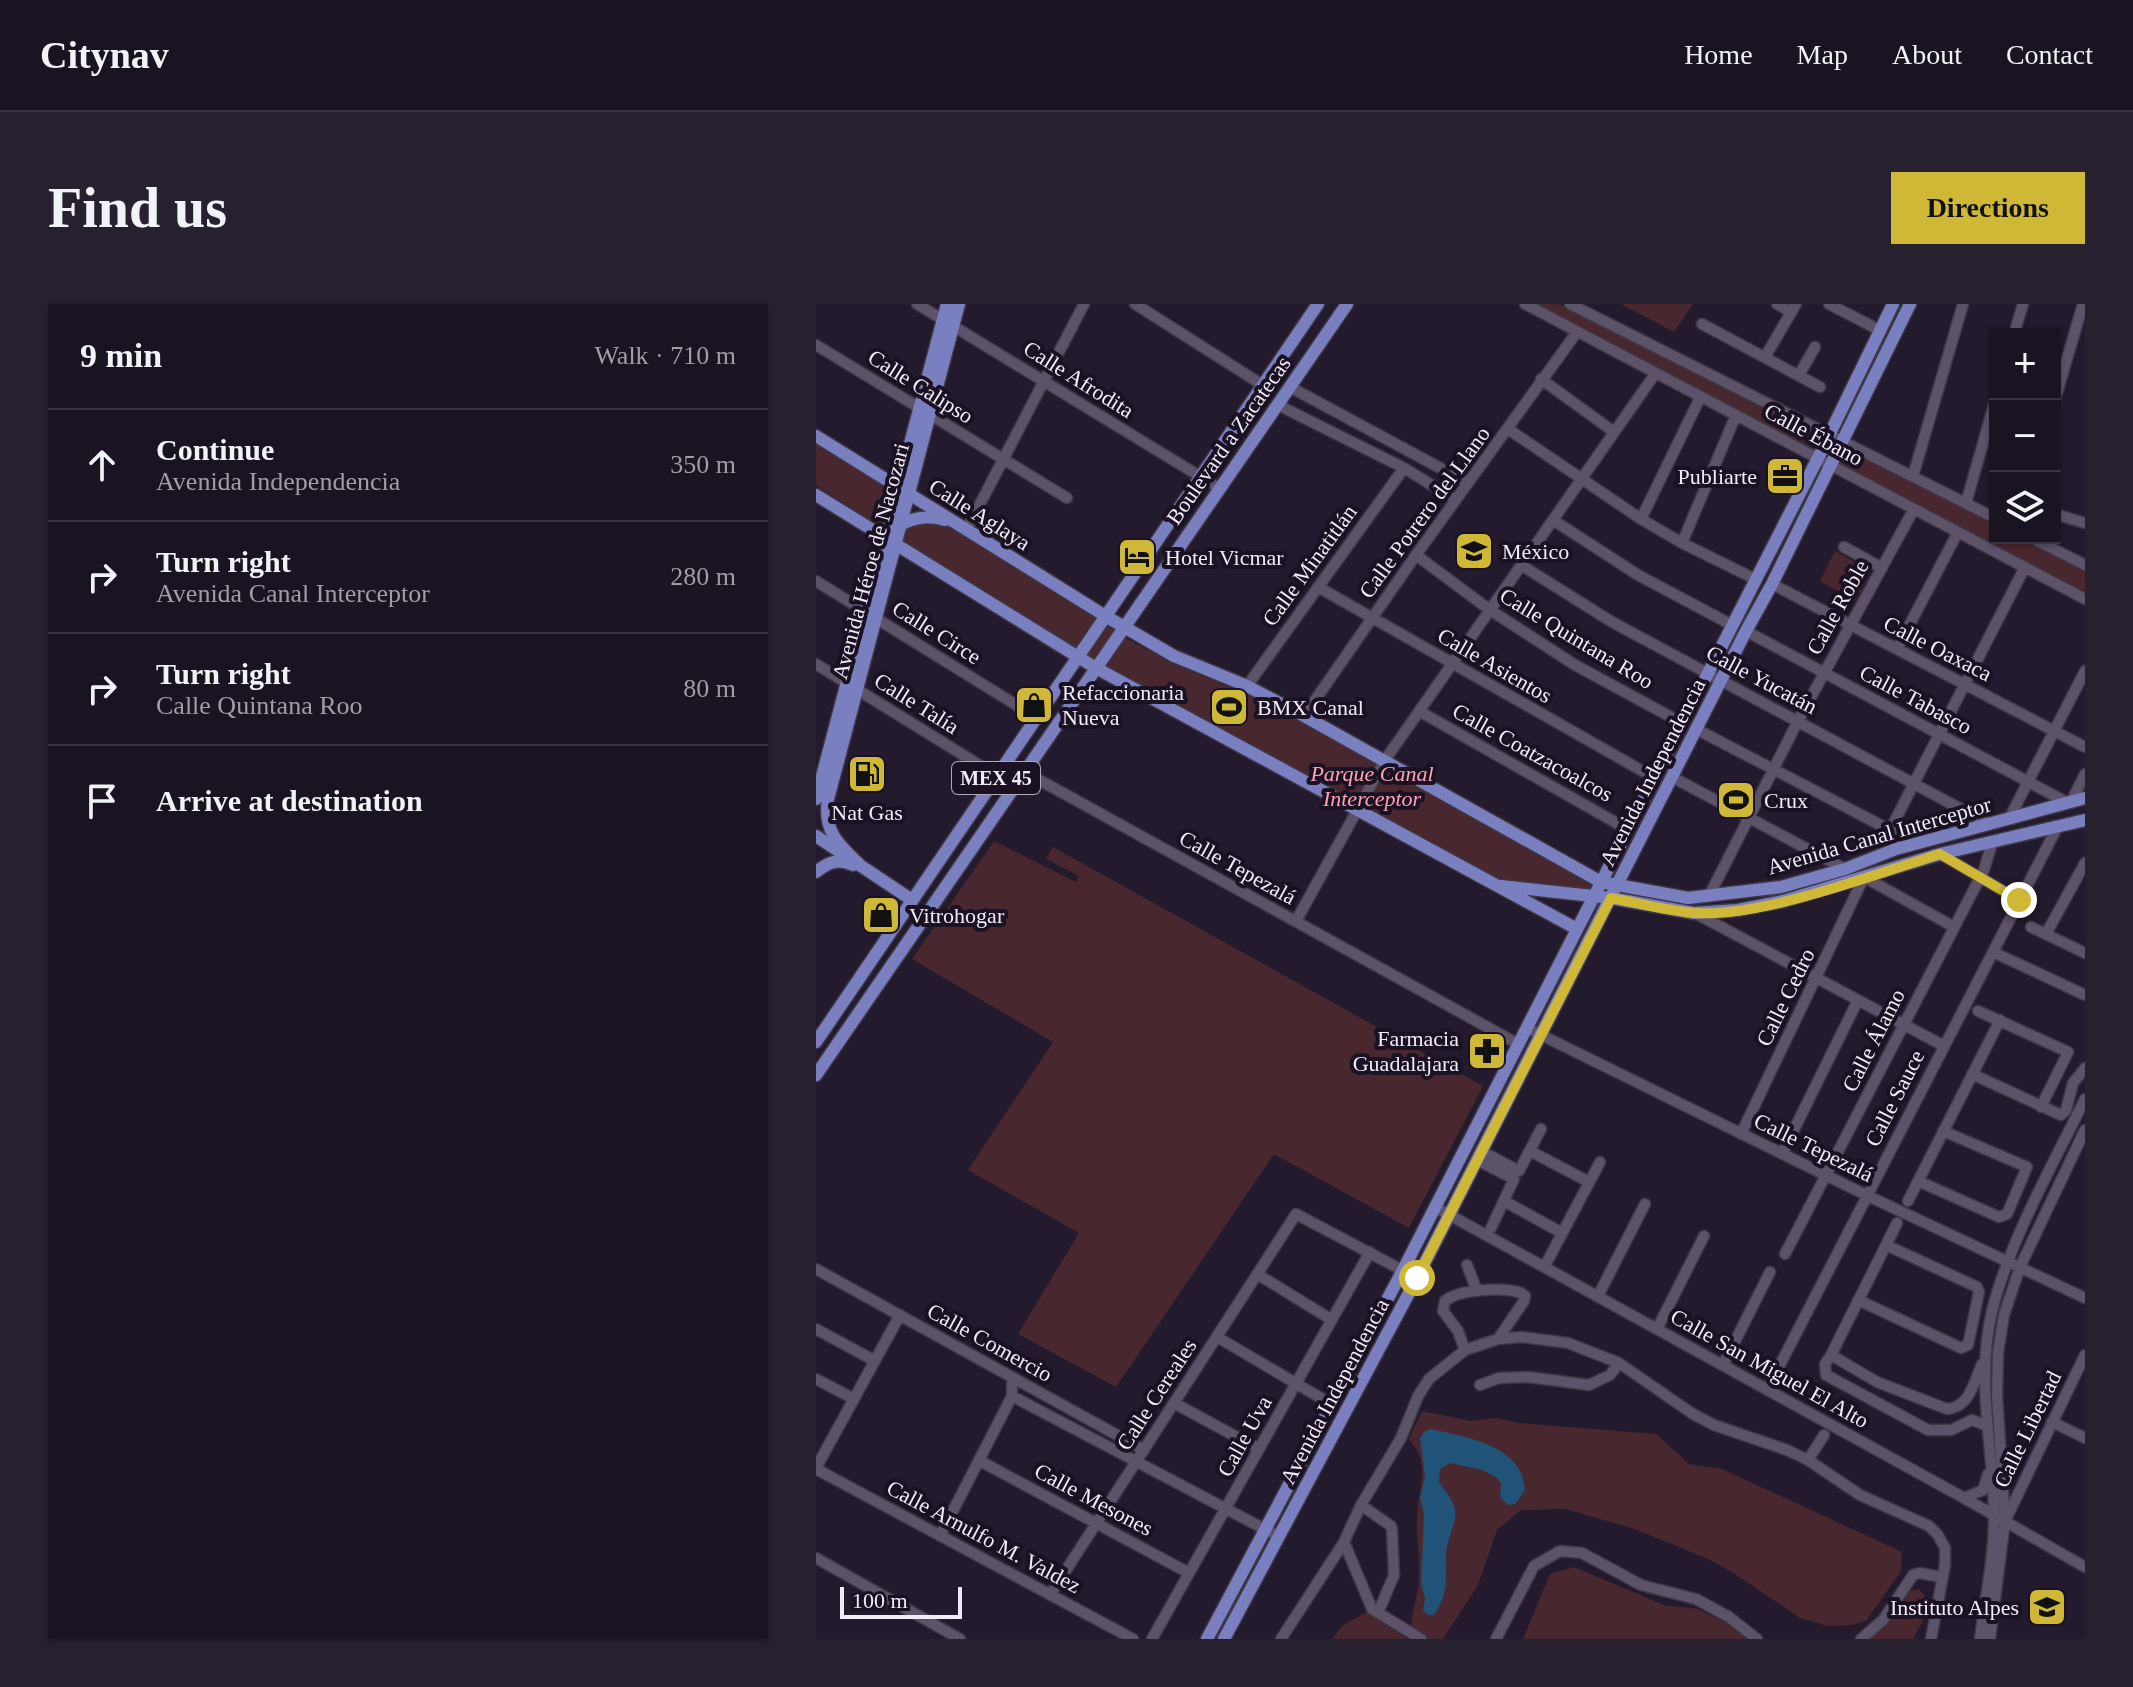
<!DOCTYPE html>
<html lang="en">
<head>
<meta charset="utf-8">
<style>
  body { margin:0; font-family:Georgia,serif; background:#27212f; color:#f1f3f6 }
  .controls { position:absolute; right:24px; top:24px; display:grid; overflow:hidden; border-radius:0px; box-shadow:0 2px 6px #0004 }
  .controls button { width:72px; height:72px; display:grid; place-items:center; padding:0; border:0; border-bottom:2px solid #383340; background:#1a1422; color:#f1f3f6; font:40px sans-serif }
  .scale { position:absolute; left:24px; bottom:20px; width:122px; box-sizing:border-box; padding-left:8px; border:4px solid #f1ebf8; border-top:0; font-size:22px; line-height:28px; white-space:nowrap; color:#f1ebf8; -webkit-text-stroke:6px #1a1123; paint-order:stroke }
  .stop { position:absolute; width:24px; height:24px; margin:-18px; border:6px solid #d0b837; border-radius:50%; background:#fff }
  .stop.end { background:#d0b837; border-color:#fff; box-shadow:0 2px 8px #0008 }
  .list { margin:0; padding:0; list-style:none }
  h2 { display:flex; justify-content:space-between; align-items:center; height:104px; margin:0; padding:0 32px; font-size:34px }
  h2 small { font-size:26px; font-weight:400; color:#9f9ea5 }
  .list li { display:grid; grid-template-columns:52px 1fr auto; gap:24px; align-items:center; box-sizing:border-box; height:112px; padding:0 32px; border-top:2px solid #383340 }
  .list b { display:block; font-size:30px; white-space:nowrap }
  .list p { margin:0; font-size:26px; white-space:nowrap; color:#9f9ea5 }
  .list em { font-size:26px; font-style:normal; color:#9f9ea5 }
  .icon { flex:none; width:44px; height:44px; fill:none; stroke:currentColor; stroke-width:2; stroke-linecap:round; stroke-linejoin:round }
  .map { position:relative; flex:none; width:1269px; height:1335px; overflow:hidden; border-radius:0px }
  header { display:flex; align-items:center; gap:48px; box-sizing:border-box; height:112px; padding:0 40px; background:#1a1422; border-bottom:2px solid #383340 }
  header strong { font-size:38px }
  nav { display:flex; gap:44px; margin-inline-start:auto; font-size:28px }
  .intro { display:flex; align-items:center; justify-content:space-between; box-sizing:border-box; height:192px; padding:0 48px }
  h1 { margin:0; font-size:56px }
  .button { padding:20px 36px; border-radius:0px; background:#d0b837; color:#111; font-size:28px; font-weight:700 }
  main { display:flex; gap:48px; padding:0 48px }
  aside { flex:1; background:#1a1422; border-radius:0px; box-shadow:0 2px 6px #0004 }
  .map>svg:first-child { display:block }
  .green { fill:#49272e }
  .water { fill:#215277 }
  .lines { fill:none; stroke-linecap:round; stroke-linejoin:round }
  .minor-casing { stroke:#3e3846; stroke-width:13 }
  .major-casing { stroke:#3e3846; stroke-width:15 }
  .minor { stroke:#5d5369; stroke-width:10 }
  .major { stroke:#7a7fc0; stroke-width:12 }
  .route { stroke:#d0b837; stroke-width:10 }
  .labels { text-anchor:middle; stroke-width:8; stroke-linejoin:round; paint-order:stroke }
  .shield { fill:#1a1123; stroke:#b0aab8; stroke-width:2 }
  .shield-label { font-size:20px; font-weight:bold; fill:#f1ebf8 }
  .street-label { font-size:22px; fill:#f1ebf8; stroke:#1a1123 }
  .poi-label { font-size:22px; fill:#f1ebf8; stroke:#1a1123; text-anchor:start }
  .park-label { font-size:22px; font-style:italic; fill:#fda1b4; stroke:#1a1123 }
</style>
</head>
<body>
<header>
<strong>Citynav</strong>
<nav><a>Home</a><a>Map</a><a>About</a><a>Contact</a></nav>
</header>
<div class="intro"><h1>Find us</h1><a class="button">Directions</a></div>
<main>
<aside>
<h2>9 min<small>Walk · 710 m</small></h2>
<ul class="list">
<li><svg class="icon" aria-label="ahead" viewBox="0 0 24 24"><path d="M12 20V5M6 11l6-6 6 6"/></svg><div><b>Continue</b><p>Avenida Independencia</p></div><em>350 m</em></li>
<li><svg class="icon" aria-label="right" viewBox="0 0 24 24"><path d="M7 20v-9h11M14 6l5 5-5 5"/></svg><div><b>Turn right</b><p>Avenida Canal Interceptor</p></div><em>280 m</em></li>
<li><svg class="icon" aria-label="right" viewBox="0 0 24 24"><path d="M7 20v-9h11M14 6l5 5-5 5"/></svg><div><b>Turn right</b><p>Calle Quintana Roo</p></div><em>80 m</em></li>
<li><svg class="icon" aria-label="arrive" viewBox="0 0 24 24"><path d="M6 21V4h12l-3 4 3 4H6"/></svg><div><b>Arrive at destination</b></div></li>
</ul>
</aside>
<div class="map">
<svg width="1269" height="1335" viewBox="0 0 1269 1335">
  <rect width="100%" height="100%" fill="#231b2d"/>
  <!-- green -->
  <path class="green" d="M 715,0 L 743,0 L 1002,132 L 994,142 L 881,88 L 837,62 Z
    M 805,0 L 877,0 L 858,28 Z
    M 0,139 L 76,186 L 66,224 L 0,181 Z
    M 1026,141 L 1179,217 L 1179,234 L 1212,234 L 1269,264 L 1269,289 L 1100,202 L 1023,159 Z
    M 119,218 L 144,224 L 311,335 L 362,362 L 458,401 L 777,576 L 775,585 L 678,575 L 423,434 L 289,364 L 83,237 L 85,226 L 106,219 Z
    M 1019,247 L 1055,267 L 1039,297 L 1004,277 Z
    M 178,537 L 260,578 L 263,572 L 230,555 L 237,543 L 667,782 L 593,924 L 458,850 L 300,1083 L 202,1030 L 263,929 L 152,866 L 237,738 L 96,655 Z
    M 606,1107 L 656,1117 L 680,1114 L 703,1119 L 840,1130 L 873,1160 L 906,1165 L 1086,1248 L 1085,1267 L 1050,1317 L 1036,1321 L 1012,1322 L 984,1314 L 916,1268 L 890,1254 L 816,1224 L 749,1205 L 705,1206 L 681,1226 L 662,1281 L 627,1335 L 613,1335 L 595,1324 C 596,1307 602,1291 603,1275 C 604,1254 600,1233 601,1212 C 602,1181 616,1162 593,1135 Z
    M 758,1263 L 848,1301 L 882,1305 L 915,1321 L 930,1335 L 707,1335 L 734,1270 Z
    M 1103,1285 L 1116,1300 L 1097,1335 L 1054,1335 L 1070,1316 L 1085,1289 Z
    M 551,1308 L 591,1335 L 516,1335 L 527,1321 Z"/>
  <!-- water -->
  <path class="water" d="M 615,1125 C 650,1133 707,1141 709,1186 L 699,1200 L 692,1201 L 684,1193 L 685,1179 L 681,1174 L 666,1166 L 634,1159 L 624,1165 L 623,1178 C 629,1187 637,1194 639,1206 C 641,1218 633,1231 631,1243 C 627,1270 636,1285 618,1311 L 613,1311 L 607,1307 L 609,1294 L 605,1280 L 608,1210 L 604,1194 L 609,1172 L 604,1135 L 608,1128 Z"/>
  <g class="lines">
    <defs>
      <path id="minor" d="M 101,0 L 403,184
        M 319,0 L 445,80
        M 709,0 L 1269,295
        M 754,0 L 1179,214
        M 961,0 L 975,8
        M 1013,0 L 1065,27
        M 886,20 L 1004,83
        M 1198,30 L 1207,0
        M 0,41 L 251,194
        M 949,53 L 980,0
        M 983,71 L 999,43
        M 725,75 L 798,128
        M 474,83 L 652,179
        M 1239,96 L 1267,0
        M 462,101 L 588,164 L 640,196
        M 692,125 L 825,215 L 866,239 L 939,275
        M 1097,172 L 1147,0
        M 1150,199 L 1179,97
        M 1239,210 L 1269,219
        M 825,215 L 884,94
        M 737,216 L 822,271 L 916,321
        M 151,225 L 268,0
        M 1216,234 L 1269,261
        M 866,239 L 920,111
        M 1028,243 L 1066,264
        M 600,251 L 674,306 L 759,361 L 866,419
        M 705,261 L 796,318 L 1171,519
        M 0,277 L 221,414
        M 956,280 L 1269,443
        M 502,283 L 837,473
        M 930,327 L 1252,499
        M 1081,345 L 1142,228
        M 0,360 L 181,472
        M 431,382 L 588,164
        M 603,407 L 811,525
        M 488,412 L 600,251 L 761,28
        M 880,425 L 1074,526
        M 207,467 L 702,740
        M 856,473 L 1029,565
        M 1255,498 L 1269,470
        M 1194,513 L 1269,367
        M 1080,545 L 1074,526 L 1209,263
        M 1124,550 L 1203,596
        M 893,592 L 982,417 L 1098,205
        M 879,609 L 1128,742
        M 480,617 L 569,456 L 839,70
        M 1215,623 L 1269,649
        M 1230,630 L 1269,559
        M 1177,648 L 1269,691
        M 1162,707 L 1252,748 L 1225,803
        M 711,724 L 1050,891 L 1269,994
        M 1156,770 L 1245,811 L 1250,806 L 1257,779 L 1269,764
        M 925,830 L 1048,573 L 1138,623
        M 665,847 L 703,867 L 725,825
        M 714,847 L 773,878
        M 966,850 L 1042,696
        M 661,856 L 698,875 L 675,924
        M 1102,877 L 1183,913 L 1191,910 L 1211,863 L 1127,827
        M 688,897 L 746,929
        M 1092,897 L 1184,716
        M 619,903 L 1148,1194 L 1269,1263
        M 1081,919 L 1015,1051 L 1009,1060 L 1010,1071 L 1112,1126 L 1135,1126 L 1156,1116 L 1169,1121
        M 969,950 L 1168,566 L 1176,539
        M 731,958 L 784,858
        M 651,961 L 661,987
        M 0,965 L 328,1146
        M 441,970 L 516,1016
        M 782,992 L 829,900
        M 1042,996 L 1145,1044 L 1152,1041 L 1163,988 L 1161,983 L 1070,941
        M 0,1025 L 59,1057
        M 841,1025 L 888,932
        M 401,1033 L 515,1100
        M 649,1046 L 642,1027 L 627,1007 L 629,997 C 643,985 688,983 705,989 L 709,992 L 708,997 L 682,1035
        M 1015,1051 L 1061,1078 L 1131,1105 C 1154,1103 1158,1078 1166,1060
        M 907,1061 L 954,968
        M 0,1075 L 38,1095
        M 664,1081 L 683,1074 L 712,1073 L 773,1081 L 794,1071 L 803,1059
        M 951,1086 L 1242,522
        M 196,1092 L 456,1229
        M 358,1099 L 443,1145
        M 1236,1118 L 1269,1134
        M 992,1156 L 1008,1131
        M 164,1157 L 373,1269
        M 0,1164 L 84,1011
        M 0,1165 L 317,1335
        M 1148,1194 L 1167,1186 L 1172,1170
        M 545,1201 L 575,1222 L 576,1226 L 578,1271 L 562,1309
        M 1190,1215 L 1269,1051
        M 124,1232 L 196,1092 L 196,1073
        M 528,1238 L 556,1305 L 605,1335
        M 0,1254 L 144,1335
        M 234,1291 L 480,910 L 601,974
        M 336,1335 L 554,948
        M 465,1335 L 528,1238 L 545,1201 L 585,1134 L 602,1092 L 613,1075 L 649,1046 L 682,1035 L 706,1033 L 752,1039 L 803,1059 L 877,1110 L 898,1121 L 971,1146 L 992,1156 L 1044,1191 L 1113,1222 L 1122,1231 L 1129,1244 L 1129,1261 L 1115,1335
        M 680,1335 L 718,1262 L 744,1247 L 766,1249 L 825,1281 L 880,1295 L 913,1313 L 941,1335
        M 1045,1335 L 1067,1316 L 1097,1271 L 1103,1269 L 1126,1273
        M 1164,1335 C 1169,1294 1178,1255 1178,1214 C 1178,1144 1159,1078 1176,1007 C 1193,938 1237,860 1269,795
        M 1174,1335 L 1189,1217 L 1181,1092 L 1182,1049 L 1188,1011 L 1204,963 L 1269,826"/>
      <path id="major" d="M 0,132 L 291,313 L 358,352 L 431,382 L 488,412 L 785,578 L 872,594 L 965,583 L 1029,565 L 1080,545 L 1269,494
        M 0,191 L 280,364 L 761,625
        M 82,222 C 98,213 112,211 129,216
        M 0,495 L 131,0
        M 0,532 L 96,596
        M 44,561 C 22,540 7,527 12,495 L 143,0
        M 0,568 C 12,558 23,554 37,561
        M 685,582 L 795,594 L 878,609 L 922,606 L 967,597 L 1124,550 L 1269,516
        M 0,738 L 502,0
        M 0,771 L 531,0
        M 391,1335 L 587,966 L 1002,154 L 1077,0
        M 408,1335 L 601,974 L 930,327 L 956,280 L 1094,0"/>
    </defs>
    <!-- minor casing -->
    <use href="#minor" class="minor-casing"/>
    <!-- major casing -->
    <use href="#major" class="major-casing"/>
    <!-- minor -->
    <use href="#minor" class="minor"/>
    <!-- major -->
    <use href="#major" class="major"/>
  </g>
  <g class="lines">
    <!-- route -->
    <path class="route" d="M 601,974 L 795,594 C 822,599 852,607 879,609 C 948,613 1056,571 1124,550 L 1203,596"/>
  </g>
  <!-- icons -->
  <defs>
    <symbol id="office-square" viewBox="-11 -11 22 22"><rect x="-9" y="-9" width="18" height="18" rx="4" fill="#d0b837" stroke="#1a1123"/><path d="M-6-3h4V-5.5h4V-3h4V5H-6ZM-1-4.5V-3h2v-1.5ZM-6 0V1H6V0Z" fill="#111"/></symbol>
    <symbol id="school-square" viewBox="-11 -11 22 22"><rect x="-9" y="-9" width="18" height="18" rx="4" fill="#d0b837" stroke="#1a1123"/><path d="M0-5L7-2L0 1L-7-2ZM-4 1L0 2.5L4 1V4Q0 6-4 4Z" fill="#111"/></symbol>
    <symbol id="hotel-square" viewBox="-11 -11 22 22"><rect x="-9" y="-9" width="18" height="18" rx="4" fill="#d0b837" stroke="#1a1123"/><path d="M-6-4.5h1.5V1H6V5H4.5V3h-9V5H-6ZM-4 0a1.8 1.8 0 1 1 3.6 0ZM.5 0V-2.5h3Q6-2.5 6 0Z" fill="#111"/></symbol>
    <symbol id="shop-square" viewBox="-11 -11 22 22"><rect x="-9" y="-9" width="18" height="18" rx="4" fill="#d0b837" stroke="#1a1123"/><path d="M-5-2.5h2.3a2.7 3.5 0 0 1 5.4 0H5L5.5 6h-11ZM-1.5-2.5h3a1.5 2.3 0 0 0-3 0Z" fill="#111"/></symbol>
    <symbol id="stadium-square" viewBox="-11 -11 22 22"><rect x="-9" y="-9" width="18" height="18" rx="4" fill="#d0b837" stroke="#1a1123"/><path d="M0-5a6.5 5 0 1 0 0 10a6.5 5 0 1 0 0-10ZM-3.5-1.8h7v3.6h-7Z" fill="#111"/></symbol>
    <symbol id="fuel-square" viewBox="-11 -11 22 22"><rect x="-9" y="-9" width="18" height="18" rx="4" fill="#d0b837" stroke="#1a1123"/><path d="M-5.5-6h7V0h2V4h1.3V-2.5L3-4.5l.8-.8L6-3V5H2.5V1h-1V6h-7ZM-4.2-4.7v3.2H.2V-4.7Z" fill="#111"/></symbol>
    <symbol id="pharmacy-square" viewBox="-11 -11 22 22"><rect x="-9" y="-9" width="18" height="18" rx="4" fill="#d0b837" stroke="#1a1123"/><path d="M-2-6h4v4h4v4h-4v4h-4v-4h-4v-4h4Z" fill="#111"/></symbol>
  </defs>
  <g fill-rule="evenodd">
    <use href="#office-square" x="947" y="150" width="44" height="44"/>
    <use href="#school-square" x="636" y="225" width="44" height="44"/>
    <use href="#hotel-square" x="299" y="231" width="44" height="44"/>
    <use href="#shop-square" x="196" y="379" width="44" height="44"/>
    <use href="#stadium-square" x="391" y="381" width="44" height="44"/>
    <use href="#fuel-square" x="29" y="448" width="44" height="44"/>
    <use href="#stadium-square" x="898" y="474" width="44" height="44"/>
    <use href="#shop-square" x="43" y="589" width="44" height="44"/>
    <use href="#pharmacy-square" x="649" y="725" width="44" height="44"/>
    <use href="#school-square" x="1209" y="1281" width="44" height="44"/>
  </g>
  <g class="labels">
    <!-- shield labels -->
    <rect class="shield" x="136" y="458" width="88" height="32" rx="6"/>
    <g class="shield-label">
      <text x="180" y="481">MEX 45</text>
    </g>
    <!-- street labels -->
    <g class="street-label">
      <text transform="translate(263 75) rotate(32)" y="8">Calle Afrodita</text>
      <text transform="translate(105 82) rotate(32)" y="8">Calle Calipso</text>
      <text transform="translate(998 130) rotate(28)" y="8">Calle Ébano</text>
      <text transform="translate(412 136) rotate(-55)" y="8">Boulevard a Zacatecas</text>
      <text transform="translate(608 208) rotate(-54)" y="8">Calle Potrero del Llano</text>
      <text transform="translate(164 210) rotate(32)" y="8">Calle Aglaya</text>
      <text transform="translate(54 257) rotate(-75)" y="8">Avenida Héroe de Nacozari</text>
      <text transform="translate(493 261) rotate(-54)" y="8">Calle Minatitlán</text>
      <text transform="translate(1021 303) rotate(-61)" y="8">Calle Roble</text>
      <text transform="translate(121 328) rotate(32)" y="8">Calle Circe</text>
      <text transform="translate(761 334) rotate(31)" y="8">Calle Quintana Roo</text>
      <text transform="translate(1122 344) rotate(27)" y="8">Calle Oaxaca</text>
      <text transform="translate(679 361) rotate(30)" y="8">Calle Asientos</text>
      <text transform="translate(946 375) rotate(28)" y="8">Calle Yucatán</text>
      <text transform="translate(1100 395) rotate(28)" y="8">Calle Tabasco</text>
      <text transform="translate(101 399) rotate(32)" y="8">Calle Talía</text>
      <text transform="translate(717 448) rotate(29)" y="8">Calle Coatzacoalcos</text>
      <text transform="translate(836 468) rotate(-63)" y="8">Avenida Independencia</text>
      <text transform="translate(1063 531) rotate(-16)" y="8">Avenida Canal Interceptor</text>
      <text transform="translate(422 563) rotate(29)" y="8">Calle Tepezalá</text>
      <text transform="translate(969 693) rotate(-64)" y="8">Calle Cedro</text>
      <text transform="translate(1057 736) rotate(-63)" y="8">Calle Álamo</text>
      <text transform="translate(1078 794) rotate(-63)" y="8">Calle Sauce</text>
      <text transform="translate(998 843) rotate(26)" y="8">Calle Tepezalá</text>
      <text transform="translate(174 1038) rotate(29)" y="8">Calle Comercio</text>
      <text transform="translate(954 1064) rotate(29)" y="8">Calle San Miguel El Alto</text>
      <text transform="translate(518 1087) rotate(-62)" y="8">Avenida Independencia</text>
      <text transform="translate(340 1090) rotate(-57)" y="8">Calle Cereales</text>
      <text transform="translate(1211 1125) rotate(-64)" y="8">Calle Libertad</text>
      <text transform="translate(428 1132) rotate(-61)" y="8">Calle Uva</text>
      <text transform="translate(278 1195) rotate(28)" y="8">Calle Mesones</text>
      <text transform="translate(168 1232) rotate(28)" y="8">Calle Arnulfo M. Valdez</text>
    </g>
    <!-- poi labels -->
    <g class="poi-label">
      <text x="941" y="180" text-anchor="end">Publiarte</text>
      <text x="686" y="255">México</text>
      <text x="349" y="261">Hotel Vicmar</text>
      <text x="246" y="396">Refaccionaria<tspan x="246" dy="25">Nueva</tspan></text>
      <text x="441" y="411">BMX Canal</text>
      <text x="948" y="504">Crux</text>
      <text x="51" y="516" text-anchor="middle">Nat Gas</text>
      <text x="93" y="619">Vitrohogar</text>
      <text x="643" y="742" text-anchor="end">Farmacia<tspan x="643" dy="25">Guadalajara</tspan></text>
      <text x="1203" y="1311" text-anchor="end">Instituto Alpes</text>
    </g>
    <!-- park labels -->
    <g class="park-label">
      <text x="556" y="477">Parque Canal<tspan x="556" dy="25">Interceptor</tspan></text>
    </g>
  </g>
</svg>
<div class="controls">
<button>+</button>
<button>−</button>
<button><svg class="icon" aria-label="layers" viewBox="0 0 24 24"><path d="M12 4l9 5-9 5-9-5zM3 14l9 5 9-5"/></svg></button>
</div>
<div class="scale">100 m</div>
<div class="stop" style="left:601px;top:974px"></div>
<div class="stop end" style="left:1203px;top:596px"></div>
</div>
</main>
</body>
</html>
